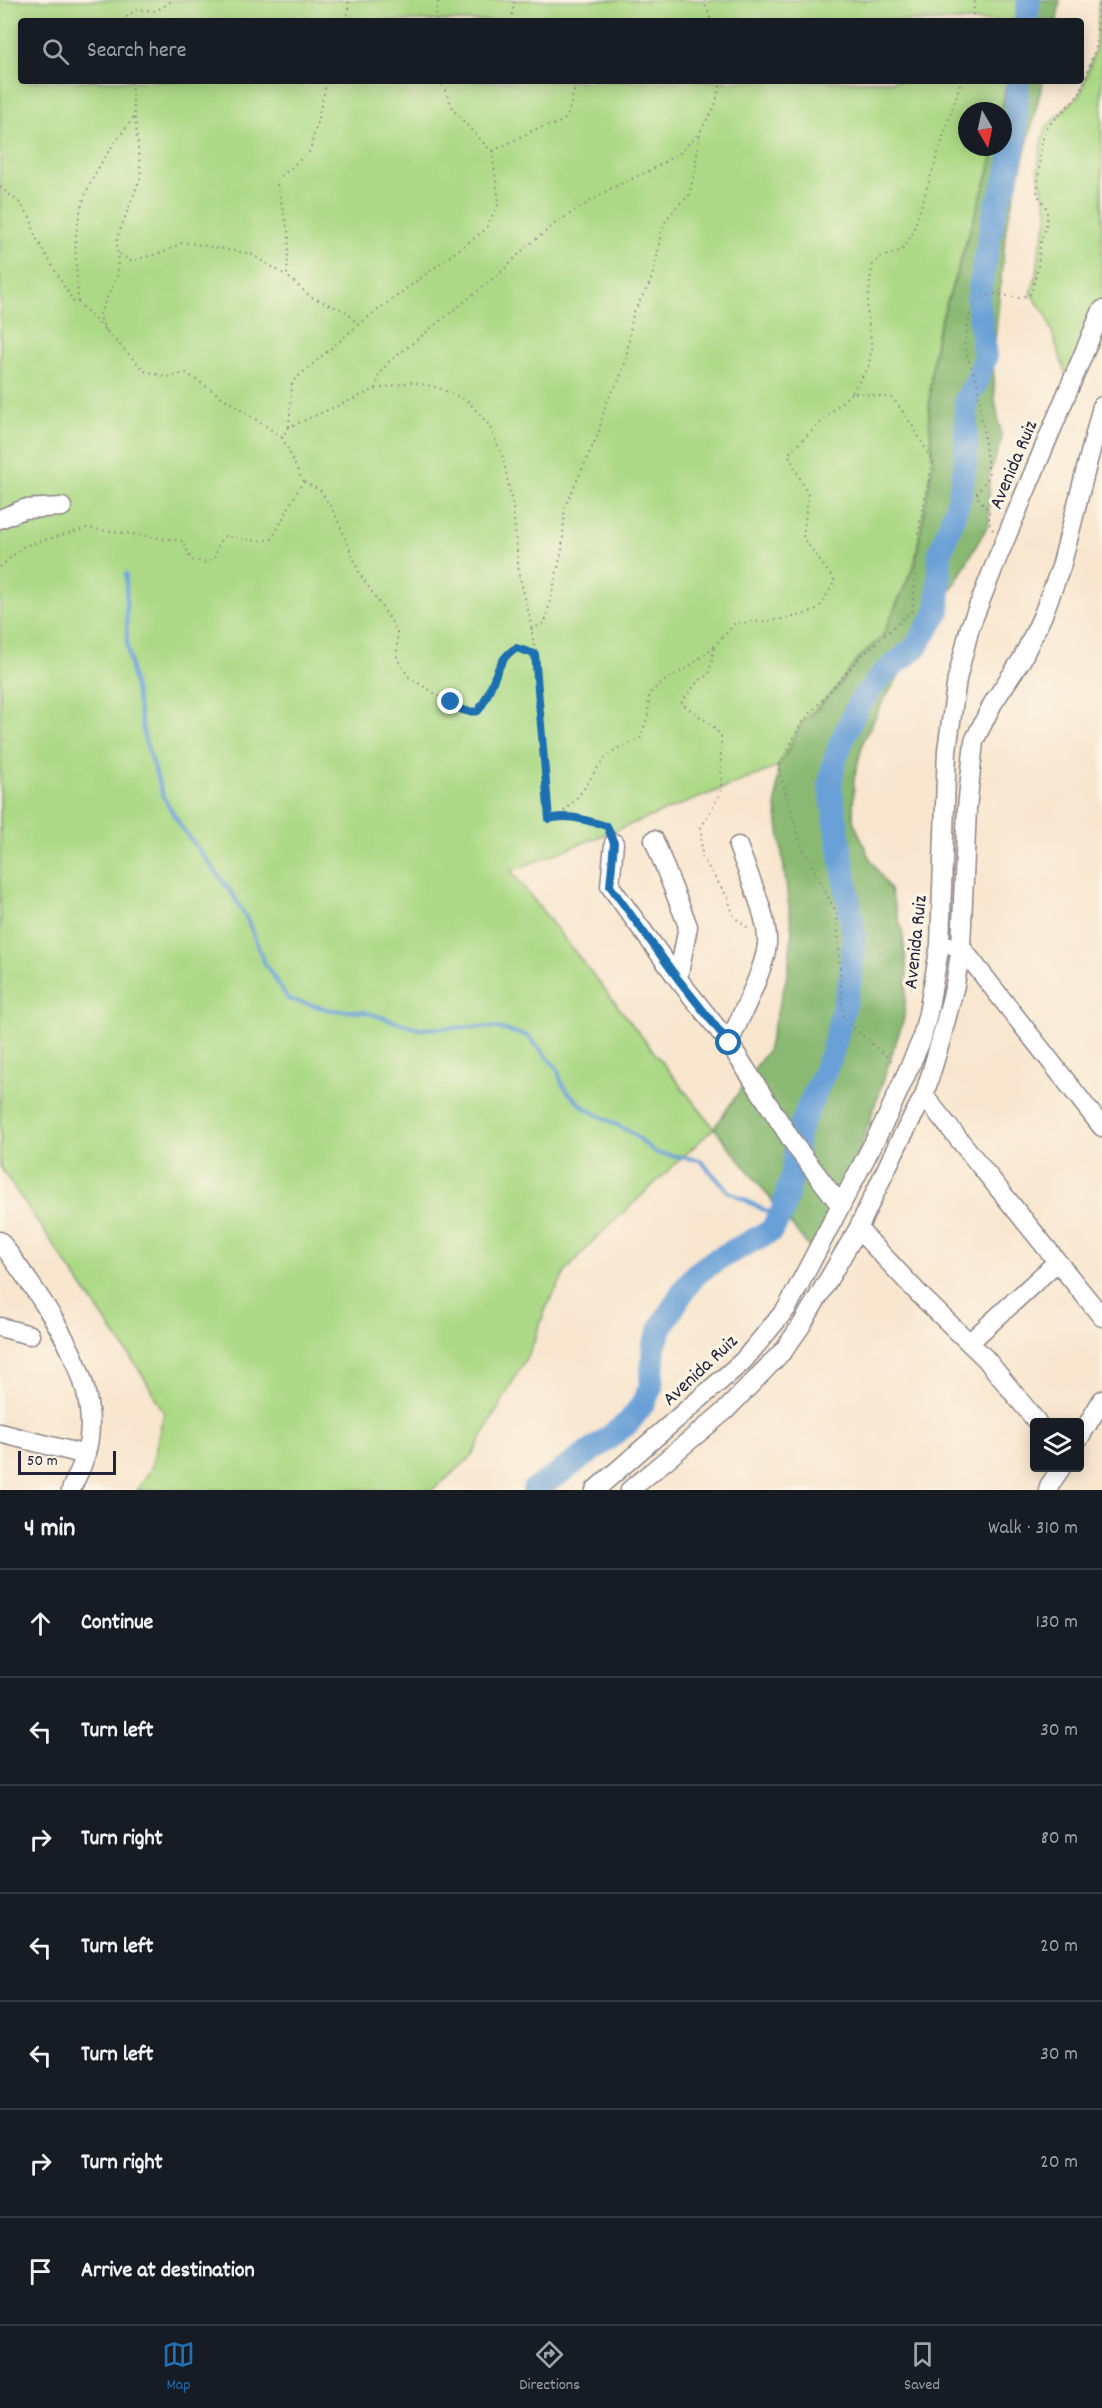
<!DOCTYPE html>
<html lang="en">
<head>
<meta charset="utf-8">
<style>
  body { margin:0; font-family:Dekko,sans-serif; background:#20242c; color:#f1f3f6 }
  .controls { position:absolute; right:18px; bottom:18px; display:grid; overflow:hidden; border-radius:6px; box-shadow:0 3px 15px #0003 }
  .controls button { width:54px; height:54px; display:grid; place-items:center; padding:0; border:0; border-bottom:2px solid #363941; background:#171b24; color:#f1f3f6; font:30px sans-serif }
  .compass { position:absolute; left:958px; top:102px; width:54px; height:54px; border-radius:50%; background:#171b24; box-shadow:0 3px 15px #0003; rotate:171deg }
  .scale { position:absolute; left:18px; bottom:15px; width:98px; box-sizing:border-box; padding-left:6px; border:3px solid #22223b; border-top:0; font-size:16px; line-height:21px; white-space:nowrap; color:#22223b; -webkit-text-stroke:4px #fcf5e5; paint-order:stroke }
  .stop { position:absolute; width:18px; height:18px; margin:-14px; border:4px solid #1f6fb2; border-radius:50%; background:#fff }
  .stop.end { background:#1f6fb2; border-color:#fff; box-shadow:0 2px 6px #0008 }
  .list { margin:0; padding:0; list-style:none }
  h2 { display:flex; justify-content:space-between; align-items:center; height:78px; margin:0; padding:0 24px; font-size:26px }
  h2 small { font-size:20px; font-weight:400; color:#9ea1a6 }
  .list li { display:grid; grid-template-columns:39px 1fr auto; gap:18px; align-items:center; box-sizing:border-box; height:108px; padding:0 24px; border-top:2px solid #363941 }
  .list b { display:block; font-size:22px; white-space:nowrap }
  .list em { font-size:20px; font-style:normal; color:#9ea1a6 }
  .icon { flex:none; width:33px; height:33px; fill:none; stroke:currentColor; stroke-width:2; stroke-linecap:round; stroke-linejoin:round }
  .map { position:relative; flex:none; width:1102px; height:1490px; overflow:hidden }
  .search { position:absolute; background:#171b24; box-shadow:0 3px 15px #0003; left:18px; right:18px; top:18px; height:66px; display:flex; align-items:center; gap:15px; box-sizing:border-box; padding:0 21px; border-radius:6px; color:#9ea1a6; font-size:22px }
  .sheet { height:834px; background:#171b24 }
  nav { display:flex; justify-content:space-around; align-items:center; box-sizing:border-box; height:84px; border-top:2px solid #363941; background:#171b24; font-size:16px; color:#9ea1a6 }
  nav a { display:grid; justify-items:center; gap:3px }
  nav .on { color:#1f6fb2 }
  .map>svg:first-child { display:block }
  .green { fill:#acd985; stroke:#677e60; stroke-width:1.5 }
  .forest { fill:#89b972; stroke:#566e56; stroke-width:1.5 }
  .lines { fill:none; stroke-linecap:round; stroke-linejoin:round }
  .stream { stroke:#69a0d7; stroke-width:4 }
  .river { stroke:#69a0d7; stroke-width:24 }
  .minor-casing { stroke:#8d8485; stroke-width:21 }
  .path { stroke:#8d8485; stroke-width:2; stroke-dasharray:1.5 4.5; stroke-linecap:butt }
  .minor { stroke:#fff; stroke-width:18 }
  .route { stroke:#1f6fb2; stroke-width:8 }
  .labels { text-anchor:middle; stroke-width:6; stroke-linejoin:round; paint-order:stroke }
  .street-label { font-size:20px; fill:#22223b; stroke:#fcf5e5 }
</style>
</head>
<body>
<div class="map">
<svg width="1102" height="1490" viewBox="0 0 1102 1490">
  <rect width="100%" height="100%" fill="#fcf5e5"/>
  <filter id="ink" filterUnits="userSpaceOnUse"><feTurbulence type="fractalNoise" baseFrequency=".0167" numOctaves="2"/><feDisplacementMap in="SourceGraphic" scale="12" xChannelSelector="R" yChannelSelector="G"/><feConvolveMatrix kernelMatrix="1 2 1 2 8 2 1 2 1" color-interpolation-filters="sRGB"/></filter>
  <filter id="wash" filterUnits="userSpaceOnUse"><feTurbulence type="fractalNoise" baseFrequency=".008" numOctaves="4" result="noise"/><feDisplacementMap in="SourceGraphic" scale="24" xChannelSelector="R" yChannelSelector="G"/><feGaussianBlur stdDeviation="1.35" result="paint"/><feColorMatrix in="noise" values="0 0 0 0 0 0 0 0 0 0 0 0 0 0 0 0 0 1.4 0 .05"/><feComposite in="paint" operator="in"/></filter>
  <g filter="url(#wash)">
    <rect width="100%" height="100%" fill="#f8e6cf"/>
    <!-- green -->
    <path class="green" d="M 0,0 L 1024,0 L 1020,21 L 21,21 L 21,81 L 1007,81 L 1001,111 L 967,111 L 967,147 L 994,147 L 989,171 L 937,333 L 931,375 L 929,415 L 933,462 L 915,563 L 882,637 L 859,658 L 833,692 L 802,723 L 778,767 L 511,871 L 714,1128 L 595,1239 L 566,1271 L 546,1308 L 532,1347 L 471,1457 L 433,1490 L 137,1490 L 151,1469 L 164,1413 L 142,1374 L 0,1167 Z
      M 1099,0 L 1102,0 L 1102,352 L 1070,388 L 1047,316 L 1031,294 L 1038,268 L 1040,246 L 1047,222 L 1047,209 L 1038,172 L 1041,146 L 1046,128 L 1080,94 L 1096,47 Z"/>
    <!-- forest -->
    <path class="forest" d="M 1024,0 L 1060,0 L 1057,21 L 1020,21 Z
      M 1007,81 L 1043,81 L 1006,227 L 993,361 L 995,400 L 1002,439 L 989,476 L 989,523 L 929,629 L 884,700 L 864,739 L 854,779 L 853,820 L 869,857 L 890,890 L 902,930 L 907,971 L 904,1018 L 841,1206 L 817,1257 L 714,1128 L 767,1051 L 788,972 L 792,931 L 776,807 L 778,767 L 802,723 L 833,692 L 859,658 L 882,637 L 915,563 L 933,462 L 929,415 L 931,374 L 937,334 L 989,171 L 994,147 L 1003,147 L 1001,111 Z"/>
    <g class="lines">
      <!-- stream -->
      <path class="stream" d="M 126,574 L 127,642 L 132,675 L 145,740 L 164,798 L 182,828 L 232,893 L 248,921 L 264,962 L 288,999 L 331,1010 L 365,1012 L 419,1029 L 476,1027 L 497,1028 L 528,1036 L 557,1068 L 562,1084 L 569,1093 L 585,1108 L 632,1133 L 656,1153 L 700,1160 L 728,1191 L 766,1211 L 782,1213"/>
      <!-- river -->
      <path class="river" d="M 1026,21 L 1029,0
        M 534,1490 L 593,1450 L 629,1422 L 642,1405 L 651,1387 L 654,1345 L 662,1326 L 683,1291 L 696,1274 L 714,1261 L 771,1231 L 782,1213 L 793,1172 L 798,1132 L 832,1054 L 851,977 L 854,935 L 830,785 L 834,763 L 841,743 L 858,705 L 883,674 L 915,648 L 938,612 L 940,553 L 959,500 L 966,460 L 966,400 L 977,381 L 985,358 L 978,298 L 994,213 L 1008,175 L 1016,136 L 1017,81"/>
    </g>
  </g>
  <g filter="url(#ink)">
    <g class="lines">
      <defs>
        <path id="minor" d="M 0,519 L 24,509 L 62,507
          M 654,840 L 688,926 L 678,979
          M 614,843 L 610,886 L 678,979 L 729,1043 L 796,1147 L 841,1206
          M 954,946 L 961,947 L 1102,1127
          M 729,1043 C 740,1017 765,969 767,944 C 769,918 747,872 738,846
          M 924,1096 L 1102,1317
          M 858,1229 L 921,1296 L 986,1359 L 1037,1422
          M 0,1241 C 40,1298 109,1382 85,1456 C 82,1468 75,1479 71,1490
          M 0,1327 L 30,1335
          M 970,1342 L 1057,1262
          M 0,1433 L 86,1455
          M 1080,1437 L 1102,1400
          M 595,1490 L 743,1361 L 787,1308 L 887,1117 L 921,1041 L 928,1013 L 940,945 L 947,750 L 957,679 L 970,627 L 997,559 L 1102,310
          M 630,1490 L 726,1410 L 784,1350 L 801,1326 L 858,1229 L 898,1144 L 924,1096 L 940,1043 L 955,985 L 961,947 L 967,808 L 974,741 L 993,703 L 1022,659 L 1042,617 L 1061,567 L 1102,406
          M 1049,1490 L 1049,1486 L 1061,1468"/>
      </defs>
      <!-- minor casing -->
      <use href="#minor" class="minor-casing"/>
      <!-- path -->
      <path class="path" d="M 704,0 L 711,21
        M 122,21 L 136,9 L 155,11 L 174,0
        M 347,21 L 349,0
        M 436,21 L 436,9 L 439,0
        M 511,21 L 515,0
        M 972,21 L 975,0
        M 493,151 L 538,128 L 557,124 L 564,120 L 568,114 L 577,81
        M 0,187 L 21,204 L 31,219 L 35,236 L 74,303 L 78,302 L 145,371 L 167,377 L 186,373 L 282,437
        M 120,254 L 130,261 L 164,252 L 184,242 L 251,254 L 287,276
        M 78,302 C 78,278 73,251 77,228 C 83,183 109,149 136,115
        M 358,325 L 485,230 L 499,203 L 492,152 L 454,111 L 441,81
        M 106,331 L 99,315 L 118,274 L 117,238 L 141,176 L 131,81
        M 376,389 L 379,375 L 389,362 L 500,273 L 524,249 L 557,222 L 610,189 L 653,169 L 681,152 L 700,132
        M 852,392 L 868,368 L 872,348 L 867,309 L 872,266 L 880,257 L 901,251 L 912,235 L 961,81
        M 289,427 L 292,382 L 358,325 L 347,312 L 311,297 L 287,276 L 289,235 L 276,181 L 310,151 L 327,81
        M 304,482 L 321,491 L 336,516 L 360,574 L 397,630 L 397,659 L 409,677 L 459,709 L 469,713 L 478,711 C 494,692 493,660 516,648 L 535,654
        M 993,530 L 989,523 L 989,511 L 976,495 L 989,476 L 977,381 L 964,348 L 970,315 L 978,298 L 996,294 L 1019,298 L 1031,294 L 1038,268 L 1040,246 L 1047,222 L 1047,209 L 1037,194 L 1041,146 L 1046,128 L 1080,94 L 1096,47 L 1099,0
        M 0,567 L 24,546 L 87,528 L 183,541 L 191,560 L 207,563 L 214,559 L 219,542 L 225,536 L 257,541 L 272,539 L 303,481 L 282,437 L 289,427 L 376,389 L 411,382 L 436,387 L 467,400 L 489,425 L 503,458 L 513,508 L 519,574 L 530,618 L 535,654 L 549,819 C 576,811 588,777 606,757 C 613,748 630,744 640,739 L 648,716 L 649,694 C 661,681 675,676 689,666 C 707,654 721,640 735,623 C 754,622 808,620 821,605 C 826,598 830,588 835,581 L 803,538 L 808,495 L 788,454 L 852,392 L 893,398 L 912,425 L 933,462 L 920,523 L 912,611 L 859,658 L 802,723 L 778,767 L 801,844 L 837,914 L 843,1018 L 894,1063
        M 531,629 L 545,623 L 562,550 L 565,507 L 598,434 L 606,403 L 619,380 L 626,360 L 633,313 L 650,283 L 657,258 L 661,232 L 666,220 L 678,205 L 689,196 L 695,171 L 700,132 L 715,106 L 721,81
        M 714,648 L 709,675 L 698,681 L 681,703 L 712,725 L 721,736 L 721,792 L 701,828 L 702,857 L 728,898 L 734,917 L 751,930
        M 561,816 L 580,818 L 607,827 L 608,830"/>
      <!-- minor -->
      <use href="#minor" class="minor"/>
    </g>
  </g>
  <g class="lines" filter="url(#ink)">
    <!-- route -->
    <path class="route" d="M 451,702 C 460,710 466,713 478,711 C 494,692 494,660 516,648 L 535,654 L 549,819 C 570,813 587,821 607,826 L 614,843 L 610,886 L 678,979 L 729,1043"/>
  </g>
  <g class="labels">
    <!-- street labels -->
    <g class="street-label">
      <text transform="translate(1012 464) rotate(-67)" y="7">Avenida Ruiz</text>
      <text transform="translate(914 942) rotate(-84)" y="7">Avenida Ruiz</text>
      <text transform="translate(699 1369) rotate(-43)" y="7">Avenida Ruiz</text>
    </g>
  </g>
</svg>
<div class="controls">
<button><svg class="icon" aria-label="layers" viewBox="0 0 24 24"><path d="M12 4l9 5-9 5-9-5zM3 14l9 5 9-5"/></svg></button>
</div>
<svg class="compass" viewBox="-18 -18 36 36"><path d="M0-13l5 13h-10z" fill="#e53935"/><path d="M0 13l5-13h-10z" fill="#9ea1a6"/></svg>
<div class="scale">50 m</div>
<div class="stop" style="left:729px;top:1043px"></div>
<div class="stop end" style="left:451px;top:702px"></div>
<div class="search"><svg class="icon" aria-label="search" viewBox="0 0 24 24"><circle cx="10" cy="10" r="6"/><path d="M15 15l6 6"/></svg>Search here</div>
</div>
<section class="sheet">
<h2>4 min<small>Walk · 310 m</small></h2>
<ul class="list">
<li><svg class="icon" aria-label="ahead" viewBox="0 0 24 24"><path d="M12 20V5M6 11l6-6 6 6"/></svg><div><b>Continue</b></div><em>130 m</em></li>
<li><svg class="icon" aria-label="left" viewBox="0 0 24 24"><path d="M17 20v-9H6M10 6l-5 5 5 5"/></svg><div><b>Turn left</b></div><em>30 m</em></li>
<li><svg class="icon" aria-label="right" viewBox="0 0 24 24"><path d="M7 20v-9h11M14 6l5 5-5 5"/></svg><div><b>Turn right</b></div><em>80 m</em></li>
<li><svg class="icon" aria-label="left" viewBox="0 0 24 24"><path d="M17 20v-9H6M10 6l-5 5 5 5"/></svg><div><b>Turn left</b></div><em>20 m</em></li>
<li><svg class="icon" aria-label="left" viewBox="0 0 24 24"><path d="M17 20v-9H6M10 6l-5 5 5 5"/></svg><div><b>Turn left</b></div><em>30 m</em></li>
<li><svg class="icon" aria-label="right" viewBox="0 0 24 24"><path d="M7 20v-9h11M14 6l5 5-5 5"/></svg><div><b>Turn right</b></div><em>20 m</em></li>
<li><svg class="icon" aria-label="arrive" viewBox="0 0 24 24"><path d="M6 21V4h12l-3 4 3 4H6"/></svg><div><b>Arrive at destination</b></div></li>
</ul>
</section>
<nav>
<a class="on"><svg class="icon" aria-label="map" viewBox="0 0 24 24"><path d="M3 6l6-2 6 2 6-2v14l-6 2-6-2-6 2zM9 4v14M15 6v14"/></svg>Map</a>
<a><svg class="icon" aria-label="directions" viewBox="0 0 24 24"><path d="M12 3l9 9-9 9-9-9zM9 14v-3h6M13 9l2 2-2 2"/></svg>Directions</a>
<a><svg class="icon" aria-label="saved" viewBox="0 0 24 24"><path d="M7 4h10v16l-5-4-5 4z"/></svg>Saved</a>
</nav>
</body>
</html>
